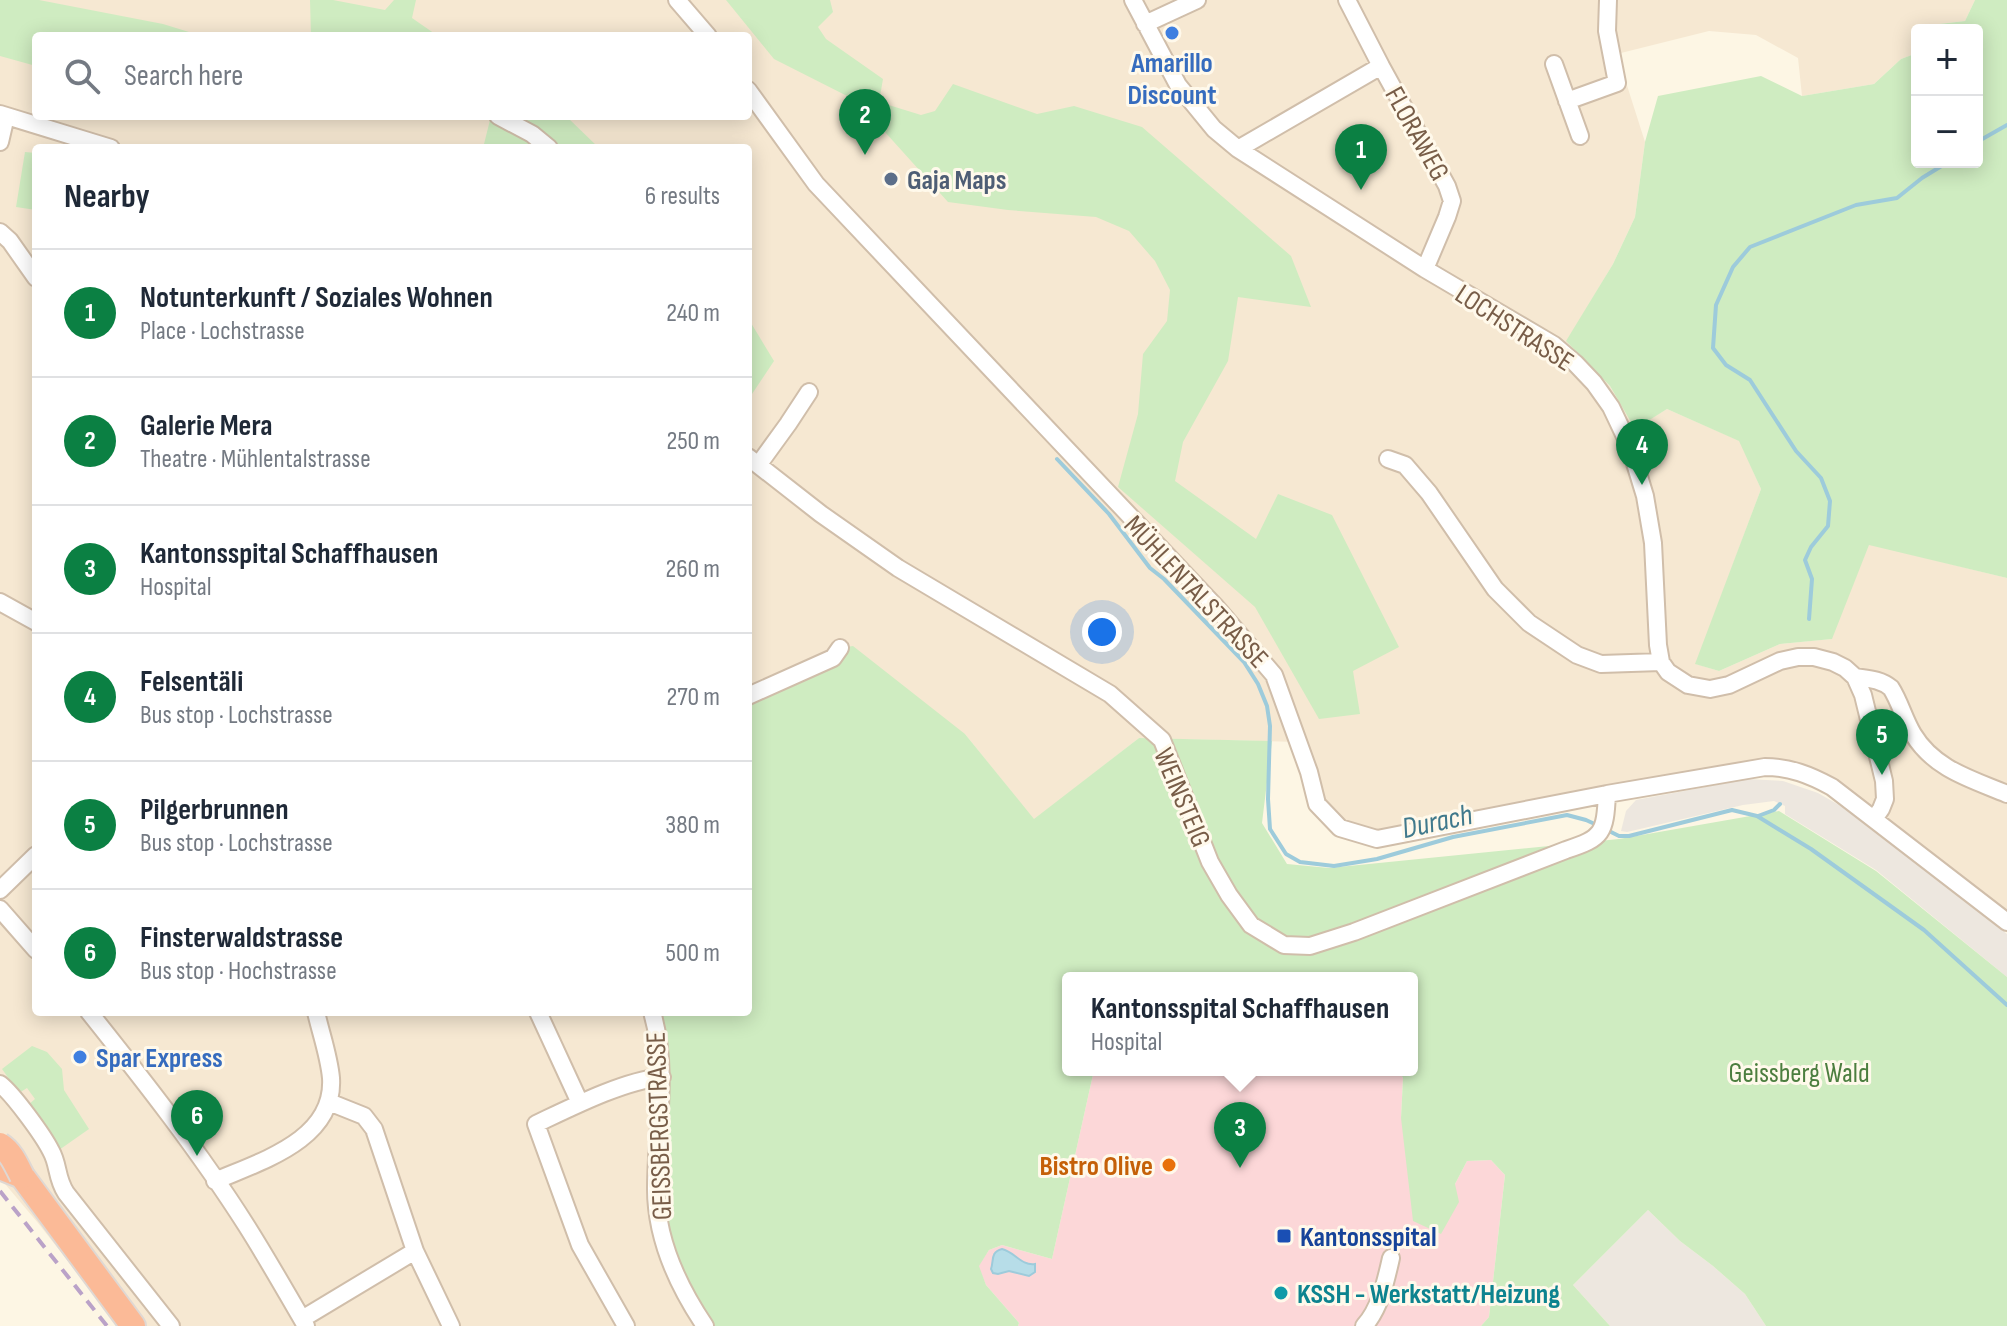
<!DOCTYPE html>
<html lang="en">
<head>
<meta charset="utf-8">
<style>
  body { margin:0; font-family:"Sofia Sans Condensed",sans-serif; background:#f2f2f3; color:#1f2937 }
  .controls { position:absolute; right:24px; top:24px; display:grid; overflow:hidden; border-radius:8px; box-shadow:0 4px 20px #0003 }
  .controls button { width:72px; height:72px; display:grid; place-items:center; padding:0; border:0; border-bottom:2px solid #e0e1e3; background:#fff; color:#1f2937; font:40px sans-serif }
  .you { position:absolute; left:1102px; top:632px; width:28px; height:28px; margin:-20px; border:6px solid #fff; border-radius:50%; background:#1a73e8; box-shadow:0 0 0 12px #1a73e833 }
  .badge { display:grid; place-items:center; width:52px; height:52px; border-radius:50%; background:#0b8043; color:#fff; font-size:26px; font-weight:700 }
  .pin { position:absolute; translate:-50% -66px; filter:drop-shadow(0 2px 4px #0008) }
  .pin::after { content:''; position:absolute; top:42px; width:28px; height:24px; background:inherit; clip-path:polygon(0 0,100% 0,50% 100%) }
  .popup { position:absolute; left:1062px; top:972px; width:356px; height:104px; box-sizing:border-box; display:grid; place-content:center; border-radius:8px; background:#fff; filter:drop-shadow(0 2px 6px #0005); font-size:26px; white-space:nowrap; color:#747a83 }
  .popup b { font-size:30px; color:#1f2937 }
  .popup::after { content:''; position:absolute; left:50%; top:100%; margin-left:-16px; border:16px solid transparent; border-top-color:#fff }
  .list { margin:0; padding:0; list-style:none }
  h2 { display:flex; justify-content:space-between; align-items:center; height:104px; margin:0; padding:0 32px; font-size:34px }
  h2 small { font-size:26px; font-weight:400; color:#747a83 }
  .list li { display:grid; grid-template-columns:52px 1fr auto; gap:24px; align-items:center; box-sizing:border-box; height:128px; padding:0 32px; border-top:2px solid #e0e1e3 }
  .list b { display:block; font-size:30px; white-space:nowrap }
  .list p { margin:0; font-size:26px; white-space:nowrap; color:#747a83 }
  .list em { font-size:26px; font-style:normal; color:#747a83 }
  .icon { flex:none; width:44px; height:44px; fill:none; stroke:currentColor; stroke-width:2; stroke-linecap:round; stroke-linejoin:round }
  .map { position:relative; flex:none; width:2007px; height:1326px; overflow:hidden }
  .search { position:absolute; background:#fff; box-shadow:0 4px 20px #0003; left:32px; top:32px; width:720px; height:88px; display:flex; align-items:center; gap:20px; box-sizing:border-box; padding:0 28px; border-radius:8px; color:#747a83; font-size:30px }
  .panel { position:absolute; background:#fff; box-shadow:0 4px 20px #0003; left:32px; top:144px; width:720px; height:872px; border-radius:8px }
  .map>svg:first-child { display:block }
  .residential { fill:#f6e8d2; fill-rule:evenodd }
  .industrial { fill:#ede7df }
  .medical { fill:#fcd7d8 }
  .green { fill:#cfecc1 }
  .water { fill:#b7dde8; stroke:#9dcbdb; stroke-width:2 }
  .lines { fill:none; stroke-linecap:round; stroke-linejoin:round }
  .stream { stroke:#9dcbdb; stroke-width:4 }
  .minor-casing { stroke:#d0beaa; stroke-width:20 }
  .highway-casing { stroke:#dfd8d3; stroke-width:28 }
  .minor { stroke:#fff; stroke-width:16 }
  .highway { stroke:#fbba97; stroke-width:24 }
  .rail { stroke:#baa2c8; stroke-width:4; stroke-dasharray:12 8; stroke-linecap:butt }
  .highway-bridge-casing { stroke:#dfd8d3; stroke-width:28; stroke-linecap:butt }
  .highway-bridge { stroke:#fbba97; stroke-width:24 }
  .shop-dot { fill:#3f7fe0; stroke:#fff9eb; stroke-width:3 }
  .service-dot { fill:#5c6f8a; stroke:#fff9eb; stroke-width:3 }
  .food-dot { fill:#e8710a; stroke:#fff9eb; stroke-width:3 }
  .transit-dot { fill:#1a4fb4; stroke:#fff9eb; stroke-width:3 }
  .culture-dot { fill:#0f9aa8; stroke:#fff9eb; stroke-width:3 }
  .labels { text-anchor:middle; stroke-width:6; stroke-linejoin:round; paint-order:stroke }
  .shop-label { font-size:28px; font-weight:bold; fill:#366cbe; stroke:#fff9eb }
  .street-label { font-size:28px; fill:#785d48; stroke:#fff9eb }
  .service-label { font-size:28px; font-weight:bold; fill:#4e5e75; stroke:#fff9eb; text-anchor:start }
  .park-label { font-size:28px; fill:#4c7e3f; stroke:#fff9eb }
  .food-label { font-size:28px; font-weight:bold; fill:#c56008; stroke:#fff9eb; text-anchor:end }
  .transit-label { font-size:28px; font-weight:bold; fill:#164399; stroke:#fff9eb; text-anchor:start }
  .culture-label { font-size:28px; font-weight:bold; fill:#0d838f; stroke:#fff9eb; text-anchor:start }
  .water-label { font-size:30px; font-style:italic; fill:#40798c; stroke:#fff9eb }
</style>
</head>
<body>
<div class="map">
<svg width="2007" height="1326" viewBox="0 0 2007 1326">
  <rect width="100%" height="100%" fill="#fdf6e4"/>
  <!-- residential -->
  <path class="residential" d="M 0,0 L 1975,0 L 1965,21 L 1939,24 L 1937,30 L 1917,30 L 1917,53 L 1901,59 L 1874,84 L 1802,96 L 1798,58 L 1756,35 L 1709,31 L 1617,54 L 1645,142 L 1635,217 L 1613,264 L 1567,341 L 1610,386 L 1635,428 L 1667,409 L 1740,441 L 1761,489 L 1696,664 L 1719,671 L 1780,644 L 1831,639 L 1869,544 L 2007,578 L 2007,922 L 1896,836 L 1794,770 L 1377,839 L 1340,828 L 1317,804 L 1299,742 L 1139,738 L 1034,820 L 965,734 L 748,696 L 748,148 L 36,148 L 36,1012 L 652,1012 L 705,1326 L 119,1326 L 38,1223 L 0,1178 ZM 36,36 L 748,36 L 748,116 L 36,116 Z"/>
  <!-- industrial -->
  <path class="industrial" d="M 1748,779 L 1783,781 L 1818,793 L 1844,808 L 2007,934 L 2007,977 L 1876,870 L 1785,814 L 1785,806 L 1774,801 L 1743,805 L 1627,832 L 1621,831 L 1626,811 L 1636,800 Z
    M 1648,1210 L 1680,1241 L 1713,1266 L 1745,1294 L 1766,1326 L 1610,1326 L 1573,1285 Z"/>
  <!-- medical -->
  <path class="medical" d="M 1094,1070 L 1399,1070 L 1403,1078 L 1401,1118 L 1455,1184 L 1467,1161 L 1491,1160 L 1505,1175 L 1489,1317 L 1481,1326 L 1018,1326 L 1019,1323 L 986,1285 L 978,1266 L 989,1250 L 1002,1245 L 1052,1259 Z"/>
  <!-- green -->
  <path class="green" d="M 0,0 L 39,0 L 163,24 L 202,36 L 36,36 L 36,66 L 0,56 Z
    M 310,0 L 333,0 L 385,10 L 394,0 L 416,0 L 412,18 L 438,36 L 311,36 Z
    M 726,0 L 830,0 L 833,12 L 818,27 L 826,39 L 883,79 L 879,102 L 921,115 L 935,111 L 953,84 L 1037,114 L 1074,106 L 1142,127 L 1291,256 L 1311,307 L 1238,297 L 1228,361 L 1183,442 L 1175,481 L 1256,539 L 1278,494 L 1332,515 L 1399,647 L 1353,671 L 1360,714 L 1319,719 L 1255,607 L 1118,487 L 1138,414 L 1143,354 L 1167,321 L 1170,290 L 1155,261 L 1129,231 L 1096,217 L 1008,210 L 948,202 L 857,101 L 774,59 Z
    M 1975,0 L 2007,0 L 2007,578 L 1869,545 L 1832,639 L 1780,644 L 1719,671 L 1695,664 L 1761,489 L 1739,441 L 1667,409 L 1635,429 L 1610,386 L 1566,341 L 1613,264 L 1635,217 L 1645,142 L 1658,96 L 1761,76 L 1802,96 L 1874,84 L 1901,59 L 1917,53 L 1917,162 L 1977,162 L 1977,30 L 1937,30 L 1939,24 L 1965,21 Z
    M 491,116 L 566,116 L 599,148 L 490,148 L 484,144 Z
    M 25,152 L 36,153 L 36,210 L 16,207 Z
    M 748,318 L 774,361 L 752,394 L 748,391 Z
    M 853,646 L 965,734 L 1034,819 L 1139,738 L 1272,741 L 1262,823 L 1287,864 L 1329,868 L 1619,839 L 1779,811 L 1876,871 L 2007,977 L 2007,1326 L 1766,1326 L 1745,1294 L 1713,1266 L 1680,1241 L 1648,1210 L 1573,1285 L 1610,1326 L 1481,1326 L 1489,1317 L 1505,1175 L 1491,1160 L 1467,1161 L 1455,1184 L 1459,1202 L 1441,1234 L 1413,1221 L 1401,1118 L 1403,1078 L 1399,1070 L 1412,1070 L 1412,978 L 1068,978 L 1068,1070 L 1094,1070 L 1052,1259 L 1002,1245 L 989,1250 L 979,1266 L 986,1285 L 1019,1323 L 1018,1326 L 705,1326 L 663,1243 L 652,1012 L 748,1012 L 748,696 L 840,648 Z
    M 32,1046 L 47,1052 L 62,1069 L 64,1090 L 89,1129 L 59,1150 L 28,1105 L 35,1099 L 27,1088 L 19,1093 L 2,1069 Z"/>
  <!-- water -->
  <path class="water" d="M 1002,1249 C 1015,1252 1021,1266 1035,1264 L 1035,1272 L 1029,1276 L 1009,1271 L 998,1274 L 993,1273 L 991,1269 C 994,1261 990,1252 1002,1249 Z"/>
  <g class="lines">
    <!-- stream -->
    <path class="stream" d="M 1977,142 L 2007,125
      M 1057,459 L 1109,514 L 1150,568 L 1164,579 L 1244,662 L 1258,684 L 1267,706 L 1270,726 L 1268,799 L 1270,829 L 1286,854 L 1300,862 L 1334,866 L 1377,859 L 1453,837 L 1567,815 L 1586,820 L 1599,826
      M 1809,619 L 1812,579 L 1805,560 L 1811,547 L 1828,526 L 1830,501 L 1821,478 L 1796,451 L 1750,380 L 1726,365 L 1713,348 L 1716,305 L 1733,267 L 1750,247 L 1856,205 L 1897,198 L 1922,178 L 1948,162
      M 1758,816 L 1774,810 L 1780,804
      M 1607,830 L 1619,836 L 1629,836 L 1732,810 L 1757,816 L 1811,849 L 1924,930 L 2007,1005"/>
    <defs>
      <path id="minor" d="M 677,0 L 708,36
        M 1133,0 L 1178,85 L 1214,129 L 1238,149 L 1425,269 L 1554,345 L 1575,363 L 1594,383 L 1611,407 L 1630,447 L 1645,496 L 1653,543 L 1658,645 L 1661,662 L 1668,672 L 1688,685 L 1710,689 L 1729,685 L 1780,661 L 1798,657 L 1814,657 L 1833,662 L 1845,668 L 1855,677 L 1863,695 L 1884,781 L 1885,799 L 1881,809 L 1874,819
        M 1347,0 L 1381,66 L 1447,186 L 1452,201 L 1447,217 L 1425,269
        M 1145,24 L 1197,0
        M 1554,64 L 1580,136
        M 748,90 L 816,184 L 1215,606 L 1274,675 L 1309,772 L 1317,804 L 1340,828 L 1377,839 L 1607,794 L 1765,767 C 1790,767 1810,775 1832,787 L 2007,922
        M 1567,101 L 1617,83 L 1607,31 L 1608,0
        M 0,114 L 111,148
        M 498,116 L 532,134 L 549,148
        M 0,142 L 6,116
        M 1238,149 L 1381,66
        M 0,232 L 10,241 L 36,278
        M 748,457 L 821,514 L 898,568 L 1110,694 L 1162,740 L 1210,862 L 1229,895 L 1251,925 L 1284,945 L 1310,946 L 1354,932 L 1566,850 C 1603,838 1605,833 1607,794
        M 1388,459 L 1405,465 L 1429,493 L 1495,589 L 1529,623 L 1577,655 L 1601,664 L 1661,662
        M 759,464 L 788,424 L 809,392
        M 0,602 L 36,622
        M 1855,677 C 1868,679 1880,679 1891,688 C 1900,702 1904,719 1913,734 C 1934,769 1971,779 2007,794
        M 748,696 L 833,658 L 840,648
        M 0,890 L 36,855
        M 0,909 L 36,950
        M 89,1012 C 144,1081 199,1151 246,1225 C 267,1258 286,1292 306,1326
        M 538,1012 L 580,1103
        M 652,1012 C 669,1070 656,1130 656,1189 C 656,1239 678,1286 705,1326
        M 0,1084 C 13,1094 43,1135 51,1151 C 59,1165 56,1178 66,1193 L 171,1326
        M 329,1102 L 364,1116 L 374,1129 L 415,1251 L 451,1326
        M 215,1181 C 261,1161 335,1140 331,1078 C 329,1056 321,1034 316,1012
        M 302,1319 L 415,1251
        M 626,1326 L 580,1245 L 536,1124 C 572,1107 623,1081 662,1077
        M 1364,1326 C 1380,1309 1386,1280 1391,1258"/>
      <path id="highway" d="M 0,1167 L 22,1176 L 133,1326"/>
    </defs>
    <!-- minor casing -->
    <use href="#minor" class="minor-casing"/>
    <!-- highway casing -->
    <use href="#highway" class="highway-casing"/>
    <!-- minor -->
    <use href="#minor" class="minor"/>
    <!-- highway -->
    <use href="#highway" class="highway"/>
    <!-- rail -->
    <path class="rail" d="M 0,1191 L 107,1326"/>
    <defs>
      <path id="highway-bridge" d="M 0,1145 C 11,1152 16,1164 22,1176"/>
    </defs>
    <!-- highway-bridge casing -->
    <use href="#highway-bridge" class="highway-bridge-casing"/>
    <!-- highway-bridge -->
    <use href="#highway-bridge" class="highway-bridge"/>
  </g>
  <!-- markers -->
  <g class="shop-dot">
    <circle cx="1172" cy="33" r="8"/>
    <circle cx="80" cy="1057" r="8"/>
  </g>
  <circle class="service-dot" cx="891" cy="179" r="8"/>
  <circle class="food-dot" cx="1169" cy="1165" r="8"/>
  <rect class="transit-dot" x="1276" y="1228" width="16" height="16" rx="4"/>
  <circle class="culture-dot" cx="1281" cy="1293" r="8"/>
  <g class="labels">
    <!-- shop labels -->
    <g class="shop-label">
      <text x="1172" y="72">Amarillo<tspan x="1172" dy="32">Discount</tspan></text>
      <text x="96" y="1067" text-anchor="start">Spar Express</text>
    </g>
    <!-- street labels -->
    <g class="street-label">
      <text transform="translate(1418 133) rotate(61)" y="10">FLORAWEG</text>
      <text transform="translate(1515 327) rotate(33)" y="10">LOCHSTRASSE</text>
      <text transform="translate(1197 591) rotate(47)" y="10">MÜHLENTALSTRASSE</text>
      <text transform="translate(1183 797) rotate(67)" y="10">WEINSTEIG</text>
      <text transform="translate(658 1126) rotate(-92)" y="10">GEISSBERGSTRASSE</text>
    </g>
    <!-- service labels -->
    <g class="service-label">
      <text x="907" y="189">Gaja Maps</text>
    </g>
    <!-- park labels -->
    <g class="park-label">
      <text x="1799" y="1082">Geissberg Wald</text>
    </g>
    <!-- food labels -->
    <g class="food-label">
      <text x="1153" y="1175">Bistro Olive</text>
    </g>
    <!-- transit labels -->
    <g class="transit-label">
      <text x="1300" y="1246">Kantonsspital</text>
    </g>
    <!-- culture labels -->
    <g class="culture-label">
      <text x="1297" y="1303">KSSH - Werkstatt/Heizung</text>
    </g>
    <!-- water labels -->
    <g class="water-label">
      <text transform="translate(1437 821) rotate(-12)" y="10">Durach</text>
    </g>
  </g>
</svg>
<div class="controls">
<button>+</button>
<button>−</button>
</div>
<div class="you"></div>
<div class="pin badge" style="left:1361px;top:190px">1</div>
<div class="pin badge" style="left:865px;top:155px">2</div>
<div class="pin badge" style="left:1240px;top:1168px">3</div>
<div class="popup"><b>Kantonsspital Schaffhausen</b>Hospital</div>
<div class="pin badge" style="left:1642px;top:485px">4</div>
<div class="pin badge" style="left:1882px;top:775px">5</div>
<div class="pin badge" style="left:197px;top:1156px">6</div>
<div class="search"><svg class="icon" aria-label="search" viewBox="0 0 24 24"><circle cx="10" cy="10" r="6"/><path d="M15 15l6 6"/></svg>Search here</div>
<section class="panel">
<h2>Nearby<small>6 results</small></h2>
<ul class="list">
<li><span class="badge">1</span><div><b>Notunterkunft / Soziales Wohnen</b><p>Place · Lochstrasse</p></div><em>240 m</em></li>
<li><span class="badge">2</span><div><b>Galerie Mera</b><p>Theatre · Mühlentalstrasse</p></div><em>250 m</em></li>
<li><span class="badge">3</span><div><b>Kantonsspital Schaffhausen</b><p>Hospital</p></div><em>260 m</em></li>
<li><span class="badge">4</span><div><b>Felsentäli</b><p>Bus stop · Lochstrasse</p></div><em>270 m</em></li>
<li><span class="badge">5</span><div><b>Pilgerbrunnen</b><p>Bus stop · Lochstrasse</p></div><em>380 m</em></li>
<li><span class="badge">6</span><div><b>Finsterwaldstrasse</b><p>Bus stop · Hochstrasse</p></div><em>500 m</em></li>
</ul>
</section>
</div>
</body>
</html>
